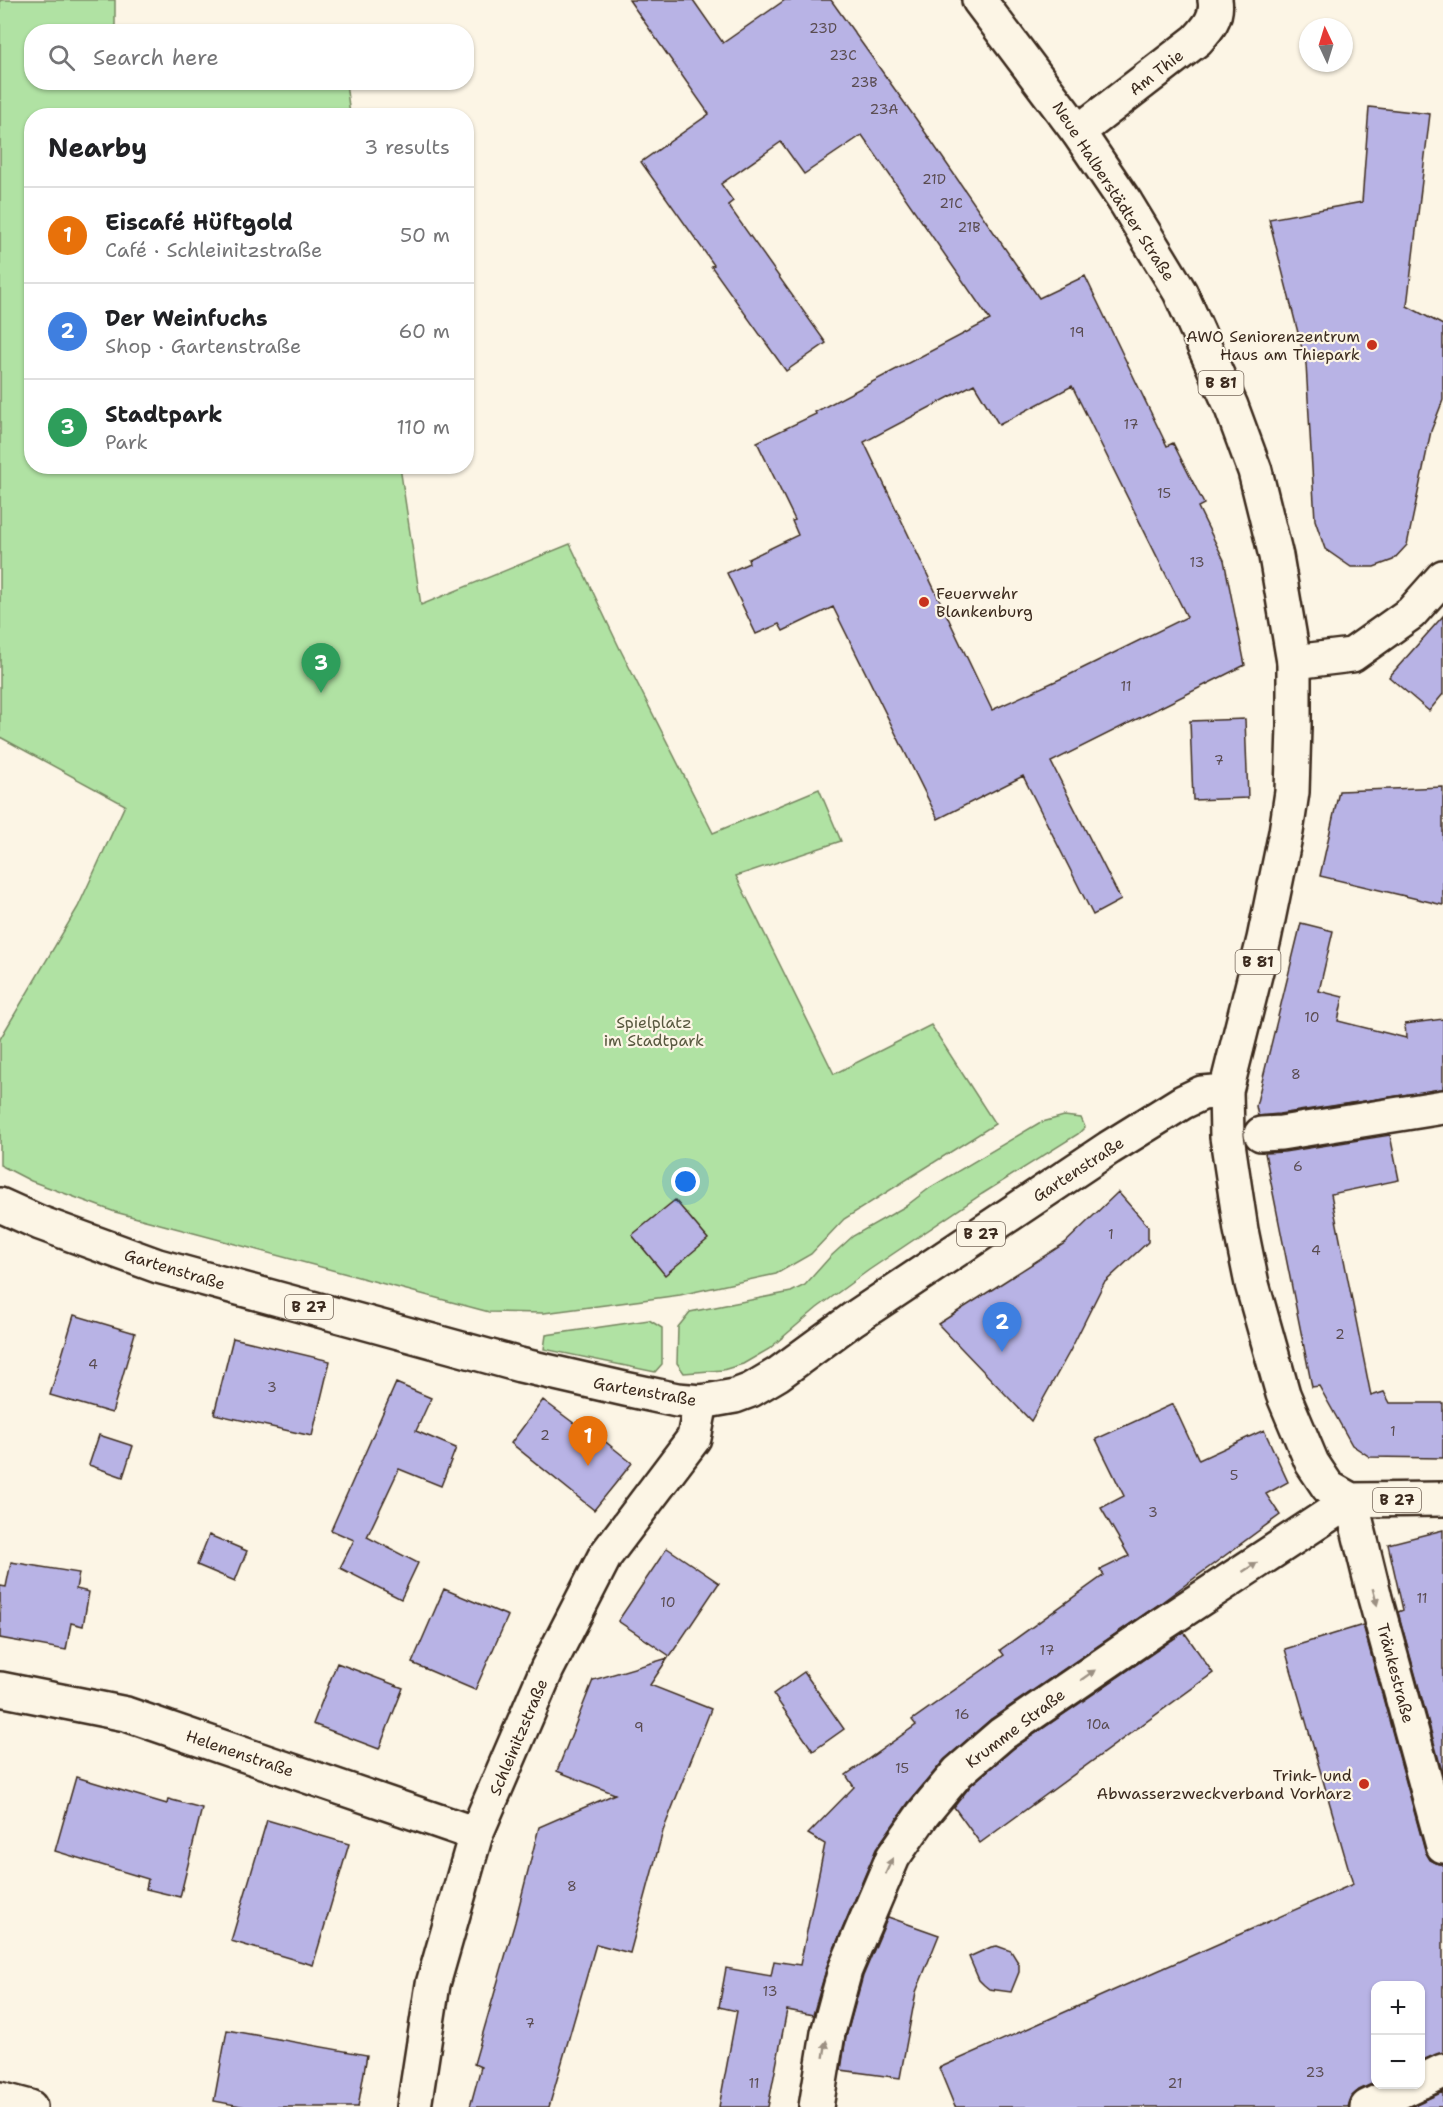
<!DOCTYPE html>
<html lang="en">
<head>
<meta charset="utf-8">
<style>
  body { margin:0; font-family:"Shantell Sans",sans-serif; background:#f2f2f2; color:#202124 }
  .controls { position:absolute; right:18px; bottom:18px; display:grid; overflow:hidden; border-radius:12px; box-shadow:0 2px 4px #0004 }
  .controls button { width:54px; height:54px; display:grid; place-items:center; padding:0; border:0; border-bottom:2px solid #e0e0e0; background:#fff; color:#202124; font:30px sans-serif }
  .compass { position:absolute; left:1299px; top:18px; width:54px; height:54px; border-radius:50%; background:#fff; box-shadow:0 2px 4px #0004; rotate:356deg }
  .you { position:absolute; left:686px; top:1182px; width:21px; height:21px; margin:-15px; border:4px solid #fff; border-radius:50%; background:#1a73e8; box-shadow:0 0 0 9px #1a73e833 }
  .badge { display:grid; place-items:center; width:39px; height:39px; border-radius:50%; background:#1a73e8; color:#fff; font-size:20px; font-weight:700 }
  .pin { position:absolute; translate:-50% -50px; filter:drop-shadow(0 2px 3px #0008) }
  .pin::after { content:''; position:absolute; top:32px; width:21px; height:18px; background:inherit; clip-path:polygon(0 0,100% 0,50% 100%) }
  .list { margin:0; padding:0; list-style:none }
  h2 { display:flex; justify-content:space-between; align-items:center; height:78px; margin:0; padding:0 24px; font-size:26px }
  h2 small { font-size:20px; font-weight:400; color:#757577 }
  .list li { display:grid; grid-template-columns:39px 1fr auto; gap:18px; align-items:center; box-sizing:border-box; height:96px; padding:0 24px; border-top:2px solid #e0e0e0 }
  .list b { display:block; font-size:22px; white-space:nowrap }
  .list p { margin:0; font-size:20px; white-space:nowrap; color:#757577 }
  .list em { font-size:20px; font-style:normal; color:#757577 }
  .icon { flex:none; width:33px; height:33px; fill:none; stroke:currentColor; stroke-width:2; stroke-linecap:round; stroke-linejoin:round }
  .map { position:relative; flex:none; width:1443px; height:2107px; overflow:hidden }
  .search { position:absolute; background:#fff; box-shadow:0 2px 4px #0004; left:24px; top:24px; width:450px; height:66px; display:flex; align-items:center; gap:15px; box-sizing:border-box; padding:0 21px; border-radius:24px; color:#757577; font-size:22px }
  .panel { position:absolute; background:#fff; box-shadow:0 2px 4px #0004; left:24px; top:108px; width:450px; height:366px; border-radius:24px }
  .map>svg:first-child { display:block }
  .green { fill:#b0e2a3; stroke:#768660; stroke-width:1.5 }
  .building { fill:#b8b3e5; stroke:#3b2a1e; stroke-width:1.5; fill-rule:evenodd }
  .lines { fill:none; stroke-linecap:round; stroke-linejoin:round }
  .minor-casing { stroke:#3b2a1e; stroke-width:38 }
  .major-casing { stroke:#3b2a1e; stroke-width:38 }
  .minor { stroke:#fcf5e5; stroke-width:33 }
  .major { stroke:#fcf5e5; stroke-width:33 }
  .oneway { fill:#9c9082 }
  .poi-dot { fill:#c8321e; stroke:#fcf5e5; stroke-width:2 }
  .labels { text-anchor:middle; stroke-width:4.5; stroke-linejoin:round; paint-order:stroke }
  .number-label { font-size:14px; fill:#5a4c50 }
  .shield { fill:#fcf5e5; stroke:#75675a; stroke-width:1.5 }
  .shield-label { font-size:15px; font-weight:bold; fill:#3b2a1e }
  .street-label { font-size:16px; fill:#3b2a1e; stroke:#fcf5e5 }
  .poi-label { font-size:16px; fill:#3b2a1e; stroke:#fcf5e5; text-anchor:end }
  .park-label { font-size:16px; fill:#58583f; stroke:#fcf5e5 }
</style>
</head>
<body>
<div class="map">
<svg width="1443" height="2107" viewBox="0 0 1443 2107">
  <rect width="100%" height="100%" fill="#fcf5e5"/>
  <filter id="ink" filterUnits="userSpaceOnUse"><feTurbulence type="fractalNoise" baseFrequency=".0167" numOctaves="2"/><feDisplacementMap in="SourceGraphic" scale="12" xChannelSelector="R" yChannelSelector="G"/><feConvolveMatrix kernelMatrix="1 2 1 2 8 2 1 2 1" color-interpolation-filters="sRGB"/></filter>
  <g filter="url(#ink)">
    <!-- green -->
    <path class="green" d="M 0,0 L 115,0 L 115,31 L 32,32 L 32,82 L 346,83 L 350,115 L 32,116 L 32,466 L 400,467 L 421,605 L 570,544 L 620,649 L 713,833 L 819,789 L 841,841 L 736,876 L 834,1074 L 931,1025 L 995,1124 L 844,1219 L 811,1254 L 776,1274 L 680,1295 L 628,1302 L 544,1313 L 489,1312 L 115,1212 L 31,1181 L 0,1165 L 0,1039 L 78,907 L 125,805 L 0,737 Z
      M 1064,1116 L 1081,1118 L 1085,1127 L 1078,1134 L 982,1194 L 869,1270 L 817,1308 L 769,1349 L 743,1364 L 723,1370 L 684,1373 L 677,1363 L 678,1327 L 690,1312 L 791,1292 L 805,1285 L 830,1257 L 853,1236 L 906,1206 L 931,1187 L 1039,1123 Z
      M 649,1320 L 662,1328 L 662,1364 L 655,1372 L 544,1349 L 546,1335 Z"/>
    <!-- building -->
    <path class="building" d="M 629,0 L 693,0 L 723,43 L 785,0 L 831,0 L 916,119 L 1039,298 L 1085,276 L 1167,446 L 1173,443 L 1204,504 L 1198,507 L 1224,560 L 1245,665 L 1051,762 L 1121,900 L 1093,915 L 1023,776 L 938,819 L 833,607 L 783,631 L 779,624 L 756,634 L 727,573 L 749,563 L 748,559 L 798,535 L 792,521 L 795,520 L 757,442 L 816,414 L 815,412 L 990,320 L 862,135 L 804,174 L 781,142 L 721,184 L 733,201 L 728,205 L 826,343 L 786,371 L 711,266 L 714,265 L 641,162 L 709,114 ZM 974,384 L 999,425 L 1072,386 L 1187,617 L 1069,675 L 992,710 L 864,442 Z
      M 1369,107 L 1430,114 L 1407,306 L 1443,325 L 1443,400 L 1431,431 L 1407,545 L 1393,560 L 1374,567 L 1351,567 L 1325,549 L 1315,520 L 1306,364 L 1269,219 L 1362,202 Z
      M 1443,616 L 1443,694 L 1429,711 L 1389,677 Z
      M 1245,719 L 1248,798 L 1193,800 L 1190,721 Z
      M 1443,787 L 1443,905 L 1320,876 L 1339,791 Z
      M 1301,923 L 1333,931 L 1319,991 L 1343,997 L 1338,1021 L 1406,1038 L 1405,1024 L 1443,1019 L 1443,1089 L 1279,1114 L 1258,1116 L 1256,1106 Z
      M 1390,1135 L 1399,1180 L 1331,1194 L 1371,1396 L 1384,1392 L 1390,1403 L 1443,1403 L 1443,1458 L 1370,1457 L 1352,1445 L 1319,1386 L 1312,1387 L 1265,1153 L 1284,1152 Z
      M 1118,1192 L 1148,1226 L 1148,1242 L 1104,1283 L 1070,1351 L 1031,1421 L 938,1324 L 1065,1243 Z
      M 675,1200 L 708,1239 L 665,1275 L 632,1235 Z
      M 74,1315 L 135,1333 L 112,1413 L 50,1395 Z
      M 233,1338 L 330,1361 L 312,1436 L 214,1414 Z
      M 396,1383 L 431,1398 L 416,1431 L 456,1448 L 441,1486 L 399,1469 L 367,1537 L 418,1563 L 401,1599 L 340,1568 L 354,1540 L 331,1530 Z
      M 543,1400 L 579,1427 L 582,1423 L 632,1463 L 594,1510 L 511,1443 Z
      M 1173,1404 L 1199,1460 L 1264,1430 L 1288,1482 L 1266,1494 L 1280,1515 L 1162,1602 L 991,1719 L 944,1760 L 908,1803 L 876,1849 L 828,1963 L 813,2015 L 787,2010 L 768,2107 L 719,2107 L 737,2011 L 719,2007 L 726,1968 L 771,1976 L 774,1961 L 800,1965 L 825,1844 L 808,1834 L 854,1787 L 846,1775 L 916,1725 L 912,1720 L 1004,1655 L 1000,1650 L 1104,1575 L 1100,1570 L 1129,1556 L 1101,1508 L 1124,1496 L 1096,1439 Z
      M 99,1435 L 133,1446 L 123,1477 L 89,1465 Z
      M 1443,1530 L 1443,1775 L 1398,1612 L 1403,1610 L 1388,1544 Z
      M 209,1535 L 247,1551 L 235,1581 L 197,1565 Z
      M 667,1548 L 719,1583 L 670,1656 L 618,1621 Z
      M 11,1562 L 79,1573 L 76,1589 L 89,1592 L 83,1626 L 71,1623 L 66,1650 L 0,1638 L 0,1586 L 6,1587 Z
      M 444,1589 L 508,1616 L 475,1690 L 412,1663 Z
      M 1363,1625 L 1425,1851 L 1430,1860 L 1438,1864 L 1443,1864 L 1443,2052 L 1420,2061 L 1420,1986 L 1376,1986 L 1376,2082 L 1359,2090 L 1352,2096 L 1348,2107 L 955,2107 L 939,2068 L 1353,1884 L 1285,1649 Z
      M 1184,1632 L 1213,1673 L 980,1843 L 954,1807 L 971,1785 L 1013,1749 Z
      M 668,1658 L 650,1685 L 711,1709 L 663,1831 L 630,1953 L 596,1944 L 549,2107 L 470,2107 L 481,2067 L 474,2064 L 515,1922 L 539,1827 L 615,1794 L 557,1771 L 593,1680 Z
      M 337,1663 L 403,1688 L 379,1749 L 313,1724 Z
      M 804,1672 L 844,1729 L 813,1751 L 773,1694 Z
      M 76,1777 L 167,1804 L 168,1799 L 202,1808 L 180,1897 L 146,1889 L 148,1879 L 55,1851 Z
      M 267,1820 L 349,1844 L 313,1965 L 231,1941 Z
      M 888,1917 L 939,1935 L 916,1992 L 900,2078 L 841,2070 L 846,2037 L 863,1976 Z
      M 997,1946 L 1011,1951 L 1019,1964 L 1019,1972 L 1011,1992 L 989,1989 L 984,1985 L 979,1980 L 969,1957 L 991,1947 Z
      M 227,2030 L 367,2055 L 358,2107 L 246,2107 L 214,2101 Z
      M 1443,2092 L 1443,2107 L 1410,2107 L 1425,2100 Z"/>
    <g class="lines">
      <defs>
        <path id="minor" d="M 1078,132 L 1197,40 C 1208,28 1218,17 1215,0
          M 1294,662 L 1352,655 L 1411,613 L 1443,577
          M 1261,1134 L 1281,1133 L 1443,1107
          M 0,1689 L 126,1714 L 476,1834
          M 1420,2082 L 1443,2071
          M 0,2099 L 30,2107
          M 414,2107 L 433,1984 L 476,1834 L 547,1669 L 605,1556 L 694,1438 L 701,1402
          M 816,2107 L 828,2033 L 845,1970 L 893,1857 L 923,1814 L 958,1772 L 1002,1734 L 1158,1627 L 1351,1500 L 1375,1598 L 1443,1846
          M 1367,2107 L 1415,2084"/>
        <path id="major" d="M 979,0 L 1078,132 L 1126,203 L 1180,292 L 1231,406 L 1255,471 L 1276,556 L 1294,662 L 1294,726 L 1292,792 L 1286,832 L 1264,939 L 1226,1091 L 1227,1137 L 1241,1230 L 1252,1284 L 1283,1394 L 1312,1463 L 1328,1487 L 1351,1500 L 1443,1499
          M 0,1205 L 40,1223 L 158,1266 L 520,1365 L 625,1389 L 677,1400 L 701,1402 L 735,1396 L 751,1390 L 778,1374 L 853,1319 L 1109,1148 L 1183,1102 L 1202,1093 L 1226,1091"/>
      </defs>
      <!-- minor casing -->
      <use href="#minor" class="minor-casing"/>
      <!-- major casing -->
      <use href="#major" class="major-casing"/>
      <!-- minor -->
      <use href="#minor" class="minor"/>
      <!-- major -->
      <use href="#major" class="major"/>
    </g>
    <!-- one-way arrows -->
    <defs><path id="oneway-solid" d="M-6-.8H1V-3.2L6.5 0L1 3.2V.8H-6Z" transform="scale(1.5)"/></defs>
    <g class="oneway">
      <use href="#oneway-solid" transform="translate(1250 1567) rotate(-33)"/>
      <use href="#oneway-solid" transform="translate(1375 1597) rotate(75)"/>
      <use href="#oneway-solid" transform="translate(1088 1675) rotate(-35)"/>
      <use href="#oneway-solid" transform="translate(889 1866) rotate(-66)"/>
      <use href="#oneway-solid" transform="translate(825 2049) rotate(-81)"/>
    </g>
  </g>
  <!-- markers -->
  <g class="poi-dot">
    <circle cx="1372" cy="345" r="6"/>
    <circle cx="924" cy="602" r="6"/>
    <circle cx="1364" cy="1784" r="6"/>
  </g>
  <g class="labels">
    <!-- number labels -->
    <g class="number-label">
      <text x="823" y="33">23D</text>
      <text x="843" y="60">23C</text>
      <text x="864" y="87">23B</text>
      <text x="884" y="114">23A</text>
      <text x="934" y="184">21D</text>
      <text x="951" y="208">21C</text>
      <text x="969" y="232">21B</text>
      <text x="1077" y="337">19</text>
      <text x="1131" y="429">17</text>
      <text x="1164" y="498">15</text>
      <text x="1197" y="567">13</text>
      <text x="1126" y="691">11</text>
      <text x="1219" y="765">7</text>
      <text x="1312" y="1022">10</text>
      <text x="1296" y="1079">8</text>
      <text x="1298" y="1171">6</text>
      <text x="1111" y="1239">1</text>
      <text x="1316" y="1255">4</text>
      <text x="1340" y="1339">2</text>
      <text x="93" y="1369">4</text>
      <text x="272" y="1392">3</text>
      <text x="1393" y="1436">1</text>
      <text x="545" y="1440">2</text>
      <text x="1234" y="1480">5</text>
      <text x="1153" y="1517">3</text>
      <text x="1422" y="1603">11</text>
      <text x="668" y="1607">10</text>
      <text x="1047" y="1655">17</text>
      <text x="962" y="1719">16</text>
      <text x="1098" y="1729">10a</text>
      <text x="639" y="1732">9</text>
      <text x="902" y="1773">15</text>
      <text x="572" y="1891">8</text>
      <text x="770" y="1996">13</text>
      <text x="530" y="2028">7</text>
      <text x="1315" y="2077">23</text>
      <text x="754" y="2088">11</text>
      <text x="1175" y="2088">21</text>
    </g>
    <!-- shield labels -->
    <g class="shield">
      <rect x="1198.5" y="371" width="45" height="24" rx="4.5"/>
      <rect x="1235.5" y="950" width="45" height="24" rx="4.5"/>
      <rect x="957" y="1222" width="48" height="24" rx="4.5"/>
      <rect x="285" y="1295" width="48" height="24" rx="4.5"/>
      <rect x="1373" y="1488" width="48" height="24" rx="4.5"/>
    </g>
    <g class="shield-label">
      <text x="1221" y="388">B 81</text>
      <text x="1258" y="967">B 81</text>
      <text x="981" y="1239">B 27</text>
      <text x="309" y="1312">B 27</text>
      <text x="1397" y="1505">B 27</text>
    </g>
    <!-- street labels -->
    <g class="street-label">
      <text transform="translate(1156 72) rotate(-38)" y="6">Am Thie</text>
      <text transform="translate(1114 191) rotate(57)" y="6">Neue Halberstädter Straße</text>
      <text transform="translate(1078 1169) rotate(-33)" y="6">Gartenstraße</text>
      <text transform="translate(175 1269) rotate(17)" y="6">Gartenstraße</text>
      <text transform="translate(645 1391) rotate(10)" y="6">Gartenstraße</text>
      <text transform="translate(1396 1673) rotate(75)" y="6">Tränkestraße</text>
      <text transform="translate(1015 1728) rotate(-37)" y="6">Krumme Straße</text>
      <text transform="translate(518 1737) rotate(-67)" y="6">Schleinitzstraße</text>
      <text transform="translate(240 1753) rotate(19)" y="6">Helenenstraße</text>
    </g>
    <!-- poi labels -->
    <g class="poi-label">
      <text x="1360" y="342">AWO Seniorenzentrum<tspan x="1360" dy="18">Haus am Thiepark</tspan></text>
      <text x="936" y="599" text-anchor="start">Feuerwehr<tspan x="936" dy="18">Blankenburg</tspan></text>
      <text x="1352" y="1781">Trink- und<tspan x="1352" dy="18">Abwasserzweckverband Vorharz</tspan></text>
    </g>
    <!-- park labels -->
    <g class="park-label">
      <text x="654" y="1028">Spielplatz<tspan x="654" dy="18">im Stadtpark</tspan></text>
    </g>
  </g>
</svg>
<div class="controls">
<button>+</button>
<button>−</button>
</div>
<svg class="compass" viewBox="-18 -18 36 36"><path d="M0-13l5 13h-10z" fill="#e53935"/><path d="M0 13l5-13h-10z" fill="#757577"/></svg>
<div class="you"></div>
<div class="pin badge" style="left:588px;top:1466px;background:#e8710a">1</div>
<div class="pin badge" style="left:1002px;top:1352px;background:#3f7fe0">2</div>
<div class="pin badge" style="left:321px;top:693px;background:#2e9e5b">3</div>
<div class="search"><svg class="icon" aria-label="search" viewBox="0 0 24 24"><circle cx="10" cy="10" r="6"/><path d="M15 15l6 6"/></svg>Search here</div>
<section class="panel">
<h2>Nearby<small>3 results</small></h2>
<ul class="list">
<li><span class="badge" style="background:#e8710a">1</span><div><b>Eiscafé Hüftgold</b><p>Café · Schleinitzstraße</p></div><em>50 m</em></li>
<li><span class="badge" style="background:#3f7fe0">2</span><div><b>Der Weinfuchs</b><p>Shop · Gartenstraße</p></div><em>60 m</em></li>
<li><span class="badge" style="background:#2e9e5b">3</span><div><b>Stadtpark</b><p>Park</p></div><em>110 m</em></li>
</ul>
</section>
</div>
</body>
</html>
